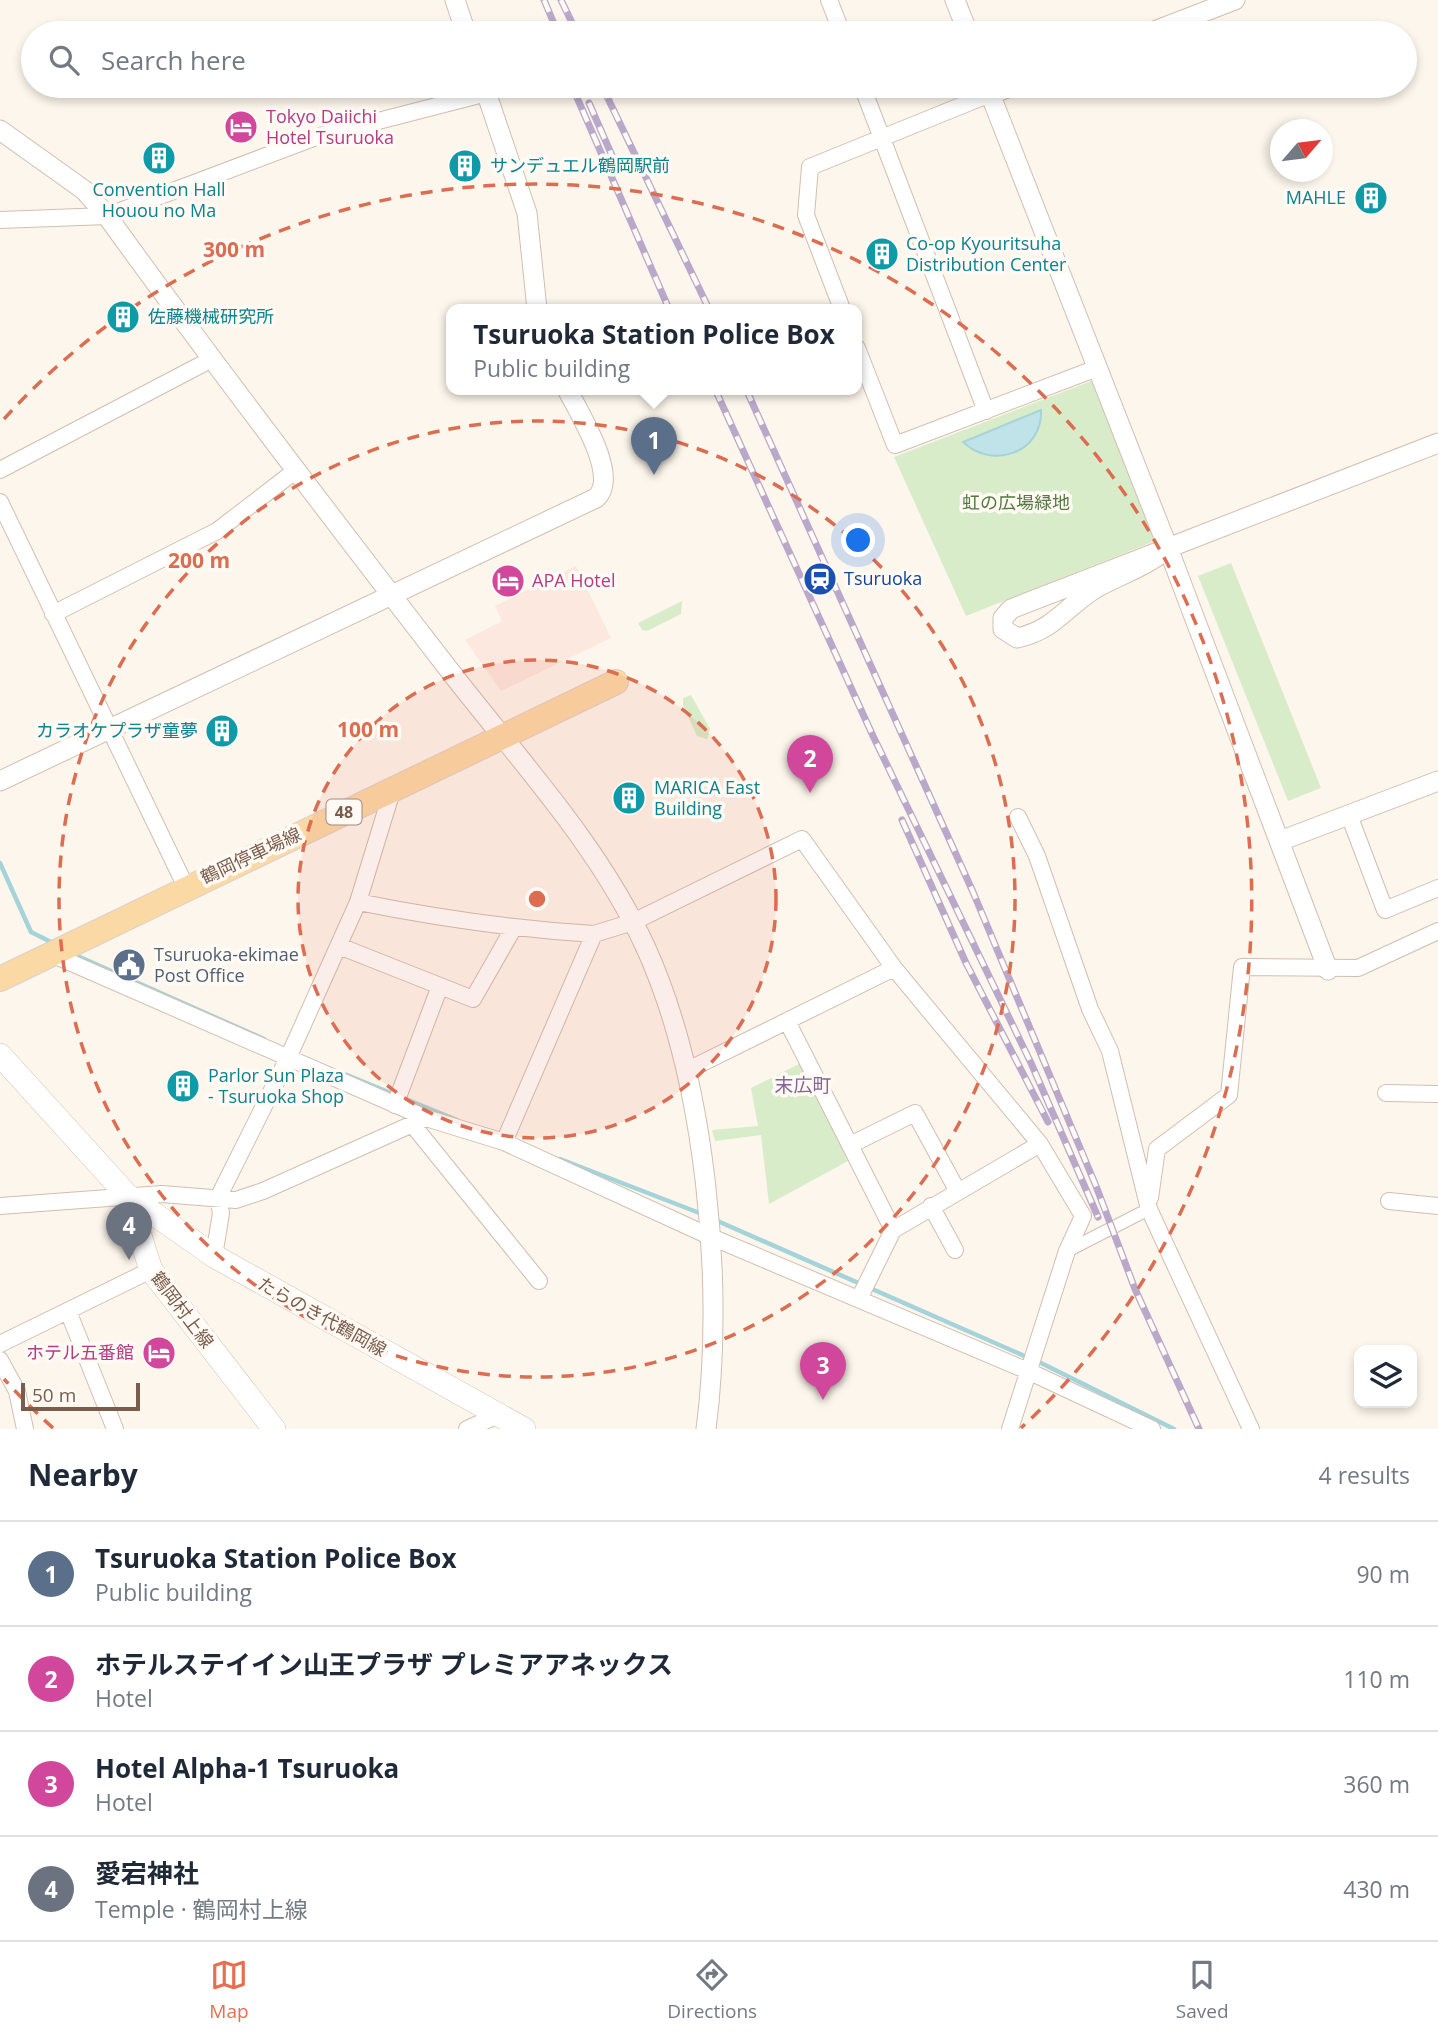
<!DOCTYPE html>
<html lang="en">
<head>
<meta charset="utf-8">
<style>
  body { margin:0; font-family:"Open Sans","Noto Sans JP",sans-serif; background:#f6f6f7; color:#1f2937 }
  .controls { position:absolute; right:21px; bottom:21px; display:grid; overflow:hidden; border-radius:14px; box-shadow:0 4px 10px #0003 }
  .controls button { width:63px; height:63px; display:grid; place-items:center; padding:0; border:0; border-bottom:2px solid #e0e1e3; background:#fff; color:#1f2937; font:35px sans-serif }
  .compass { position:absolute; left:1270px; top:119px; width:63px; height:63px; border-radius:50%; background:#fff; box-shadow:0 4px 10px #0003; rotate:62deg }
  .scale { position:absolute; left:21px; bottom:18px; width:119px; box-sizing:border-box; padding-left:7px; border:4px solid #7a5c4d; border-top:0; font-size:19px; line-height:24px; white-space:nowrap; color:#7a5c4d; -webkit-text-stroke:5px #fffaf3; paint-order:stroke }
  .you { position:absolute; left:859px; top:541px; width:24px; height:24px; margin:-18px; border:5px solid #fff; border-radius:50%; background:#1a73e8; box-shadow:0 0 0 10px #1a73e833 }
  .badge { display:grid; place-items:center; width:46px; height:46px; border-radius:50%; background:#e76f51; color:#fff; font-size:23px; font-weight:700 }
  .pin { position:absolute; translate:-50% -58px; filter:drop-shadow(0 2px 4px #0008) }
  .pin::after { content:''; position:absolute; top:37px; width:24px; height:21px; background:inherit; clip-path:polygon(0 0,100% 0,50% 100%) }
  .popup { position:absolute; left:446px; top:304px; width:416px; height:91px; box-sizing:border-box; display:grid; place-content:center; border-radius:14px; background:#fff; filter:drop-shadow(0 2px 5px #0005); font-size:23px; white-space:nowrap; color:#747a83 }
  .popup b { font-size:26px; color:#1f2937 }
  .popup::after { content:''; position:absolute; left:50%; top:100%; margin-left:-14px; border:14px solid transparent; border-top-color:#fff }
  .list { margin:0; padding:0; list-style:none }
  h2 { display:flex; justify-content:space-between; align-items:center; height:91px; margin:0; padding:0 28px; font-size:30px }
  h2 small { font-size:23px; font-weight:400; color:#747a83 }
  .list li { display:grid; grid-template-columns:46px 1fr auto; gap:21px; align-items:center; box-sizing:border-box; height:105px; padding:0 28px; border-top:2px solid #e0e1e3 }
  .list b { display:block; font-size:26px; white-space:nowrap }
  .list p { margin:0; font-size:23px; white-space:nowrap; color:#747a83 }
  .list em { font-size:23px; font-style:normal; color:#747a83 }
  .icon { flex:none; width:38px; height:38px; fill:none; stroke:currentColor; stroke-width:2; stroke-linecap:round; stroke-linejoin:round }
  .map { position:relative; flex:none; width:1438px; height:1429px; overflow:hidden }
  .search { position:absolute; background:#fff; box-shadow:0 4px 10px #0003; left:21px; right:21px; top:21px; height:77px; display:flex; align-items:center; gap:18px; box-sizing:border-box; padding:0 24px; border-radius:38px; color:#747a83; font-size:26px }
  .sheet { height:511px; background:#fff }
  nav { display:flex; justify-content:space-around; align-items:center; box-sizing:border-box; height:98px; border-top:2px solid #e0e1e3; background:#fff; font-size:19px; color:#747a83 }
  nav a { display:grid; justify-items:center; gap:4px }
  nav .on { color:#e76f51 }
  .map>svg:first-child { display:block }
  .commercial { fill:#fde8e0 }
  .green { fill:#d8ecc9 }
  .water { fill:#bfe3e8; stroke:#a5d3da; stroke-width:2 }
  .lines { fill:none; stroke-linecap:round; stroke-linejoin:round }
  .stream { stroke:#a5d3da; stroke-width:4.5 }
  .pedestrian-casing { stroke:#d1beb0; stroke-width:14 }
  .minor-casing { stroke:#d1beb0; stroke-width:18 }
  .tertiary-casing { stroke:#d1beb0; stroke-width:21 }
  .secondary-casing { stroke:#d6c0b0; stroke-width:24 }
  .primary-casing { stroke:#dad1cd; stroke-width:26 }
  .pedestrian { stroke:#fff; stroke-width:12 }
  .minor { stroke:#fff; stroke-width:16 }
  .tertiary { stroke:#fff; stroke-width:19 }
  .secondary { stroke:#fff; stroke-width:23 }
  .primary { stroke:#fbd9a5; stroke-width:24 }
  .rail-casing { stroke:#b9a8c9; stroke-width:7 }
  .rail { stroke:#fffaf3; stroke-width:4.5; stroke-dasharray:13; stroke-linecap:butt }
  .ring { fill:none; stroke:#dc6d51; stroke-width:3.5; stroke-dasharray:12 9 }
  .labels { text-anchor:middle; stroke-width:7; stroke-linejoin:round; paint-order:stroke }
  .shield { fill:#fffaf3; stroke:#a28b7f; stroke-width:2 }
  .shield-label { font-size:16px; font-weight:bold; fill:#7a5c4d }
  .hotel-label { font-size:18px; fill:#b23c85; stroke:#fffaf3; text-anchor:start }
  .culture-label { font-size:18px; fill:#0d838f; stroke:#fffaf3; text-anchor:start }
  .park-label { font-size:18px; fill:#537a41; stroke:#fffaf3 }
  .transit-label { font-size:18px; fill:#164399; stroke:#fffaf3; text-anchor:start }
  .street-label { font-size:18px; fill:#7a5c4d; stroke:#fffaf3 }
  .service-label { font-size:18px; fill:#4e5e75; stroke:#fffaf3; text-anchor:start }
  .neighbourhood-label { font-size:19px; fill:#846695; stroke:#fffaf3 }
  .centre { fill:#dc6d51; stroke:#fffaf3; stroke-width:3.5 }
  .ring-label { font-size:21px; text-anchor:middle; font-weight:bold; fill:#dc6d51; stroke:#fffaf3; stroke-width:7; stroke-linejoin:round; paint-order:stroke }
</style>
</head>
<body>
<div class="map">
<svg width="1438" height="1429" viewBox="0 0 1438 1429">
  <rect width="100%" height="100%" fill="#fdf6ec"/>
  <!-- commercial -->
  <path class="commercial" d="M 576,566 L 611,638 L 501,691 L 465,640 L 502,621 L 495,606 Z"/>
  <!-- green -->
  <path class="green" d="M 1094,380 L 1155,541 L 966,616 L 894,457 Z
    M 1231,563 L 1321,788 L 1288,801 L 1198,576 Z
    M 682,601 L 681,614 L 647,631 L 642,630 L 638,623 Z
    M 691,695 L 710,729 L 707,739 L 697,736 L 683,705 L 683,698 Z
    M 801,1063 L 848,1161 L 769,1204 L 761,1135 L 715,1141 L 712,1130 L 758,1126 L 751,1088 Z"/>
  <!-- water -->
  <path class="water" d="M 1041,410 C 1043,453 992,470 963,442 Z"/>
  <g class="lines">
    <!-- stream -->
    <path class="stream" d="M 0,863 L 31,932 L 53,943
      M 73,954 L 264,1039
      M 342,1073 L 457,1120
      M 560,1159 L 702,1214
      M 713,1219 L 1029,1358
      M 1037,1361 L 1174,1429"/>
    <defs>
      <path id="pedestrian" d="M 1067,1251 L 1149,1209"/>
      <path id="minor" d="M 829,0 L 842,33
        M 862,86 L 986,411
        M 0,220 L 107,216 L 316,137 L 487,93
        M 842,309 L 806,215 L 810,167 L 990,94
        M 857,348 L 895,445 L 1097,368
        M 0,470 L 212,359
        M 0,502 L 186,887
        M 53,614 L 217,531 L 295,471
        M 1349,815 L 1385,910 L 1438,888
        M 1018,817 L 1037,856 L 1090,1009 L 1110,1051 L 1149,1209 L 1251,1429
        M 358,902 C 437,918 514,929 594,934
        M 339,946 L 473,999 L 513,929
        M 51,954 L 426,1118 L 504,1142 L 709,1236 L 1028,1371 L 1152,1429
        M 787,1021 L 893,1230
        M 686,1071 L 894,968
        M 1386,1093 L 1438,1094
        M 395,1105 L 440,986
        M 412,1124 L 539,1281
        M 504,1142 L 594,934 L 633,922 L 802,839 L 894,968 L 1040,1144 L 1083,1216 L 1067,1251 L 1010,1429
        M 850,1145 L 915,1113 L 957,1190
        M 1150,1198 L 1157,1149 L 1229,1095 L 1242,967 L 1358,968 L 1438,931
        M 1389,1201 L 1438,1206
        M 0,1206 L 162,1194 L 236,1200 L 263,1191 L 426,1118
        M 931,1206 L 955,1250
        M 214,1256 L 221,1213 L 218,1198 L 288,1058 L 358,902 L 393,788
        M 859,1299 L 893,1230 L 1040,1144
        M 68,1311 L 115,1429
        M 0,1344 L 151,1270
        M 0,1360 L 17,1391 L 25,1429
        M 467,1429 L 498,1415"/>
      <path id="tertiary" d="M 455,0 L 466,33
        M 955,0 L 968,33
        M 1149,33 L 1235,0
        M 484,86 L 527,213 L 537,309
        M 987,86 L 1168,548 L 1328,970
        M 990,94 L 1013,86
        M 0,130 L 84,190 L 107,216 C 218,370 334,521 450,671 C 518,759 598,844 645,946 C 706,1079 725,1285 706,1429
        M 1168,548 C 1146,567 1121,574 1096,588 C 1066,606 1055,630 1017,638 L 1003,629 L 1003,618 L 1011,609 Z
        M 1168,548 L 1438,443
        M 0,781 L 596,498 C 620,477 579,413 567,389
        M 1280,841 L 1438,781"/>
      <path id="secondary" d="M 0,1055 L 127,1195 L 151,1270 L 274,1429
        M 127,1195 L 214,1256 L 524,1429"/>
      <path id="primary" d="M 0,979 L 616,682"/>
    </defs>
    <!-- pedestrian casing -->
    <use href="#pedestrian" class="pedestrian-casing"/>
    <!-- minor casing -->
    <use href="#minor" class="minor-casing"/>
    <!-- tertiary casing -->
    <use href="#tertiary" class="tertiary-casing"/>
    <!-- secondary casing -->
    <use href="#secondary" class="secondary-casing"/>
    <!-- primary casing -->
    <use href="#primary" class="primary-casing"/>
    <!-- pedestrian -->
    <use href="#pedestrian" class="pedestrian"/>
    <!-- minor -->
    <use href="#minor" class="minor"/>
    <!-- tertiary -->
    <use href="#tertiary" class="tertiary"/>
    <!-- secondary -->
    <use href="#secondary" class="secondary"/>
    <!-- primary -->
    <use href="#primary" class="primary"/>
    <defs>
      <path id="rail" d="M 544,0 L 558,33
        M 561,0 L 577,33
        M 572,86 L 669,309
        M 602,86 L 709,309
        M 589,103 L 617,167
        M 715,389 L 873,736 L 1031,1063 L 1098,1217
        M 746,389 L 973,892 L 1096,1186 L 1135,1289 L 1199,1429
        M 902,820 L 966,963 L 1048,1122"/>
    </defs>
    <!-- rail casing -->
    <use href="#rail" class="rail-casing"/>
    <!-- rail -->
    <use href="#rail" class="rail"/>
  </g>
  <!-- distance rings -->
  <circle cx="537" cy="899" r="239" fill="#dc6d51" fill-opacity=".12"/>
  <g class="ring">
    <circle cx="537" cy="899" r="239"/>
    <circle cx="537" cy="899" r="478"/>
    <path d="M53 1428A717 717 0 0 1 4 1379M4 419A717 717 0 1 1 1021 1428"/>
  </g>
  <!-- icons -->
  <defs>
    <symbol id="hotel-disc" viewBox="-11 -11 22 22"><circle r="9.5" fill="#d1479c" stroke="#fffaf3"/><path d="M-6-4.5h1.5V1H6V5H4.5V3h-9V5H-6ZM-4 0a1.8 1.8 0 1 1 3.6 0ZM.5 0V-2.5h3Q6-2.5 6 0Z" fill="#fff"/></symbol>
    <symbol id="building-disc" viewBox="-11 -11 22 22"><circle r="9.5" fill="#0f9aa8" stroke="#fffaf3"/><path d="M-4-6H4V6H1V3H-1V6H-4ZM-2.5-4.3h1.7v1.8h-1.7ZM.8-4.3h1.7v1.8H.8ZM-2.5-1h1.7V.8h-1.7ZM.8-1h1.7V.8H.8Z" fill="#fff"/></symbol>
    <symbol id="station-disc" viewBox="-11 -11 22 22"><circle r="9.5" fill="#1a4fb4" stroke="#fffaf3"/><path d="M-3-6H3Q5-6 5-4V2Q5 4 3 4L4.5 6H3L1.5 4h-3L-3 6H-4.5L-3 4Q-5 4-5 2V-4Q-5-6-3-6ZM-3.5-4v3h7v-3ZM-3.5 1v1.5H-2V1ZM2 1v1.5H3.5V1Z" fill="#fff"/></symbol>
    <symbol id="civic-disc" viewBox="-11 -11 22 22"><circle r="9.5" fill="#5c6f8a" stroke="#fffaf3"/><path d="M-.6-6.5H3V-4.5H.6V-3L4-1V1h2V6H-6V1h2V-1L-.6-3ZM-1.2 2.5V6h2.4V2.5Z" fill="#fff"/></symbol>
  </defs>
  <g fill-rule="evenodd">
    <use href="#hotel-disc" x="222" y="108" width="38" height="38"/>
    <use href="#building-disc" x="140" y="139" width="38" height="38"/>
    <use href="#building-disc" x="446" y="147" width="38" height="38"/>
    <use href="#building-disc" x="1352" y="179" width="38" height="38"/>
    <use href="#building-disc" x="863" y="235" width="38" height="38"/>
    <use href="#building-disc" x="104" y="298" width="38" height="38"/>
    <use href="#station-disc" x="801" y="560" width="38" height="38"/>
    <use href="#hotel-disc" x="489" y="562" width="38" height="38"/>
    <use href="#building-disc" x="203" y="712" width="38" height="38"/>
    <use href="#building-disc" x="610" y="779" width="38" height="38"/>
    <use href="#civic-disc" x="110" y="946" width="38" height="38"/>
    <use href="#building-disc" x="164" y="1067" width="38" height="38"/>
    <use href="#hotel-disc" x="140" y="1334" width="38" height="38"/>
  </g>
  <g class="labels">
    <!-- shield labels -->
    <rect class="shield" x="326.5" y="799.5" width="35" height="25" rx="5"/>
    <g class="shield-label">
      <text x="344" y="818">48</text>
    </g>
    <!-- hotel labels -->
    <g class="hotel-label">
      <text x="266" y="123">Tokyo Daiichi<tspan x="266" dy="21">Hotel Tsuruoka</tspan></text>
      <text x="532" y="587">APA Hotel</text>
      <text x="134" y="1359" text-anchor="end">ホテル五番館</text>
    </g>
    <!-- culture labels -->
    <g class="culture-label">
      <text x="490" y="172">サンデュエル鶴岡駅前</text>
      <text x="159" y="196" text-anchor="middle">Convention Hall<tspan x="159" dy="21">Houou no Ma</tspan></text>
      <text x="1346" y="204" text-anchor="end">MAHLE</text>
      <text x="906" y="250">Co-op Kyouritsuha<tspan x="906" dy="21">Distribution Center</tspan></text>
      <text x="148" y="323">佐藤機械研究所</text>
      <text x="198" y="737" text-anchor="end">カラオケプラザ童夢</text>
      <text x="654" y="794">MARICA East<tspan x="654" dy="21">Building</tspan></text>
      <text x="208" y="1082">Parlor Sun Plaza<tspan x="208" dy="21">- Tsuruoka Shop</tspan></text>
    </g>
    <!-- park labels -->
    <g class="park-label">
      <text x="1016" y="509">虹の広場緑地</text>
    </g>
    <!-- transit labels -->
    <g class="transit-label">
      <text x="844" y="585">Tsuruoka</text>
    </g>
    <!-- street labels -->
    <g class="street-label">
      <text transform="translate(251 856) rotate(-25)" y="6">鶴岡停車場線</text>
      <text transform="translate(182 1310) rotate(53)" y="6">鶴岡村上線</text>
      <text transform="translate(322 1317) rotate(29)" y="6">たらのき代鶴岡線</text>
    </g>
    <!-- service labels -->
    <g class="service-label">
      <text x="154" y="961">Tsuruoka-ekimae<tspan x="154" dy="21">Post Office</tspan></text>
    </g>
    <!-- neighbourhood labels -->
    <g class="neighbourhood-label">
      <text x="803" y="1092">末広町</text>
    </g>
  </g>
  <circle cx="537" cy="899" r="10" class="centre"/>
  <g class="ring-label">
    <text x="234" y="257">300 m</text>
    <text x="199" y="568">200 m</text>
    <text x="368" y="737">100 m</text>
  </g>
</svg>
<div class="controls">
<button><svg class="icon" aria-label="layers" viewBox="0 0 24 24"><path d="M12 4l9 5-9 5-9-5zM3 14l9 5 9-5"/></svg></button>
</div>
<svg class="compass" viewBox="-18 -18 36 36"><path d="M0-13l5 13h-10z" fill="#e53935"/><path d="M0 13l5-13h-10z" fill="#747a83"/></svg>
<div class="scale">50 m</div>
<div class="you"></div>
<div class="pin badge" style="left:654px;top:475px;background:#5c6f8a">1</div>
<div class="popup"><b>Tsuruoka Station Police Box</b>Public building</div>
<div class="pin badge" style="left:810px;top:793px;background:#d1479c">2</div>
<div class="pin badge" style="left:823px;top:1400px;background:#d1479c">3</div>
<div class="pin badge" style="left:129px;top:1260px;background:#6b7280">4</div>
<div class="search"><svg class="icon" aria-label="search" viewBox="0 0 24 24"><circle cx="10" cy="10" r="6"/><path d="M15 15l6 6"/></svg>Search here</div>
</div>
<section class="sheet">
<h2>Nearby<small>4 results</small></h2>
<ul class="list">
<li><span class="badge" style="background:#5c6f8a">1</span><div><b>Tsuruoka Station Police Box</b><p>Public building</p></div><em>90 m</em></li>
<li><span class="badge" style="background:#d1479c">2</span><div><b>ホテルステイイン山王プラザ プレミアアネックス</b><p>Hotel</p></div><em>110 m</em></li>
<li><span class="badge" style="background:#d1479c">3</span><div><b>Hotel Alpha-1 Tsuruoka</b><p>Hotel</p></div><em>360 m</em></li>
<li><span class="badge" style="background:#6b7280">4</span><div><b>愛宕神社</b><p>Temple · 鶴岡村上線</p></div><em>430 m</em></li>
</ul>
</section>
<nav>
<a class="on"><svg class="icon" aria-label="map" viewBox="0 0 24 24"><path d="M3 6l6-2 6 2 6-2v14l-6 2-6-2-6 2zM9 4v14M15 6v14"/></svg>Map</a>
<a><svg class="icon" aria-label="directions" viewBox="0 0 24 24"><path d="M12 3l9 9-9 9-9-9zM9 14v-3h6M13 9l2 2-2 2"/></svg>Directions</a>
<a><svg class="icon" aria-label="saved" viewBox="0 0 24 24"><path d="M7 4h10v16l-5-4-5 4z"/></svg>Saved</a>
</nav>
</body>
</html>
